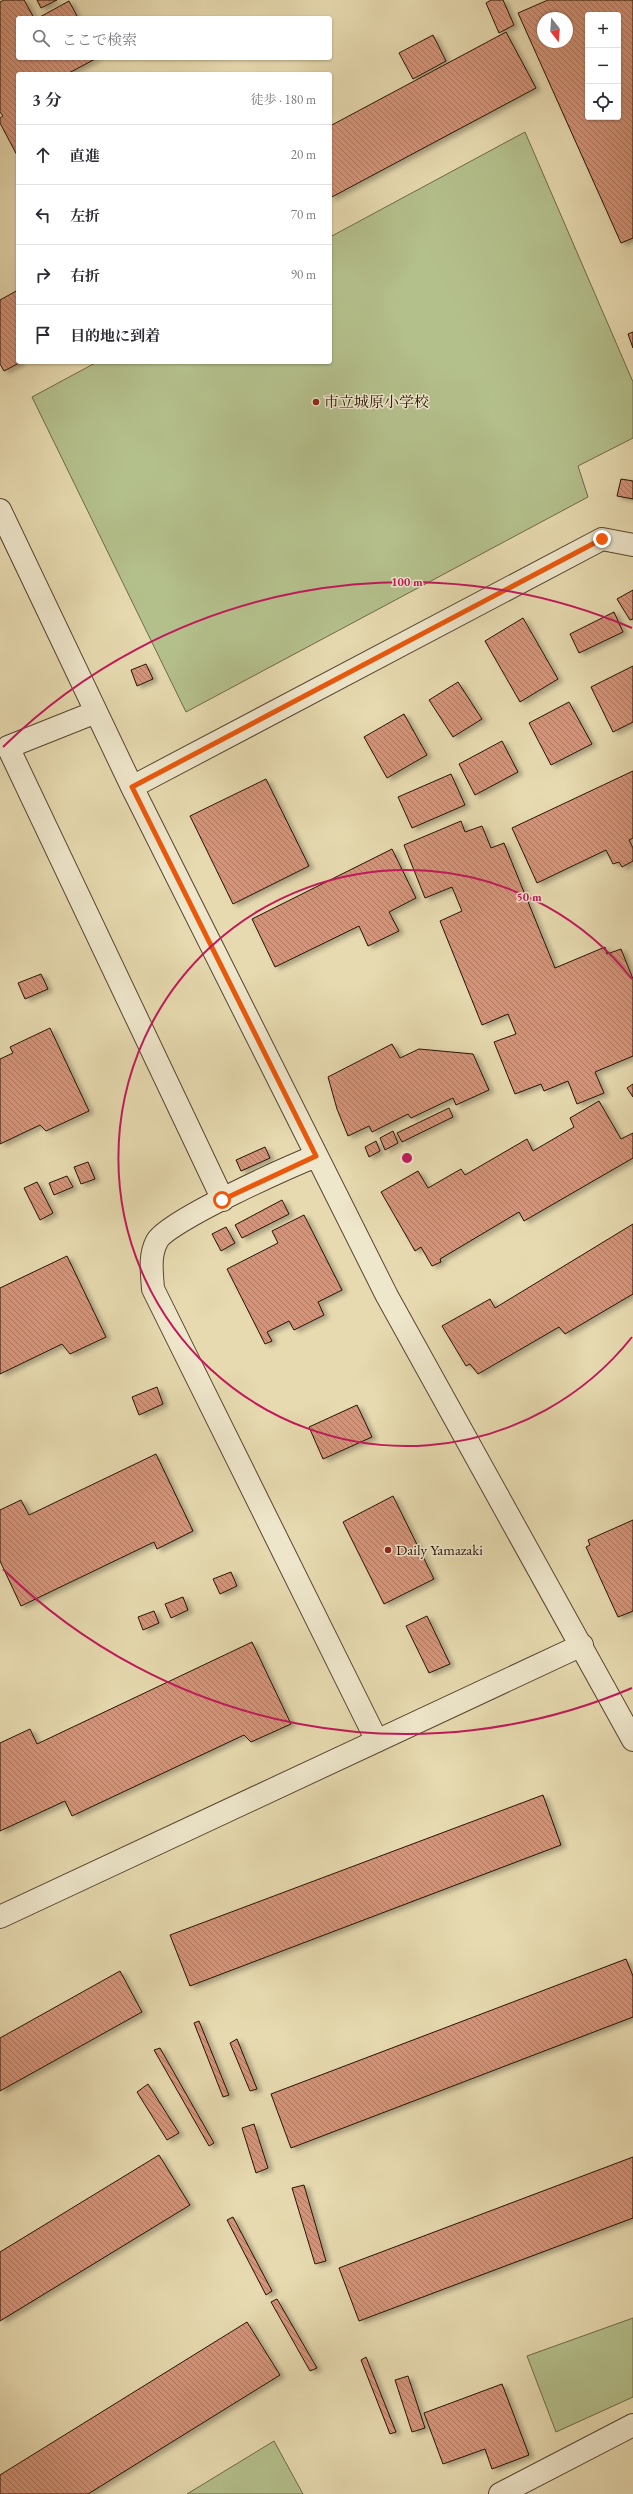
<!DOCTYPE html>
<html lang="ja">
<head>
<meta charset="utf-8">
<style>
  body { margin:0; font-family:"EB Garamond","Noto Serif JP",serif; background:#f7f7f7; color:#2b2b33 }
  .controls { position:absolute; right:12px; top:12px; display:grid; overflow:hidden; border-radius:4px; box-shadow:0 1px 3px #0004 }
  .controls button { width:36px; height:36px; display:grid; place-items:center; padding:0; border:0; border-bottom:1px solid #e1e1e2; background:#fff; color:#2b2b33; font:20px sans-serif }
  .compass { position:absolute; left:537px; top:12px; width:36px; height:36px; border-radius:50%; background:#fff; box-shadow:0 1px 3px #0004; rotate:163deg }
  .stop { position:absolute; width:12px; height:12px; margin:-9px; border:3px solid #ea580c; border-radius:50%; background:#fff }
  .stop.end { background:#ea580c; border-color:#fff; box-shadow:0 1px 4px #0008 }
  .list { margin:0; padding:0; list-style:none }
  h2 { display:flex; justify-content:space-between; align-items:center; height:52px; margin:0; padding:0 16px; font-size:17px }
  h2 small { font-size:13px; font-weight:400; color:#7c7c81 }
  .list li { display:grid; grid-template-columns:26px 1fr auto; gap:12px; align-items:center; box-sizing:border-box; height:60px; padding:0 16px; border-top:1px solid #e1e1e2 }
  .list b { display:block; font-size:15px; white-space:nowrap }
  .list em { font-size:13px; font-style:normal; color:#7c7c81 }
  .icon { flex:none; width:22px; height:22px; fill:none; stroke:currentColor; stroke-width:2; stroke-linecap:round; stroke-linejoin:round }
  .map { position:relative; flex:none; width:633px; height:2494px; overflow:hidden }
  .search { position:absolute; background:#fff; box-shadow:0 1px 3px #0004; left:16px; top:16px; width:316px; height:44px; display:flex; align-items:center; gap:10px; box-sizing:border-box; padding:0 14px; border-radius:4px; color:#7c7c81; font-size:15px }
  .panel { position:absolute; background:#fff; box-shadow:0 1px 3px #0004; left:16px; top:72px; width:316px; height:292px; border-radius:4px }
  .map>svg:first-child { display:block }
  .green { fill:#b4c08c; stroke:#6e6a48 }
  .building { fill:url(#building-back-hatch); stroke:#281303; fill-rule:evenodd; filter:url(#shadow) }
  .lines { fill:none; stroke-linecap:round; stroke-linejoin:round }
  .minor-casing { stroke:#58452e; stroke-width:24 }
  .minor { stroke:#efe7cc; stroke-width:22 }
  .route { stroke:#ea580c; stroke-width:5 }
  .ring { fill:none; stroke:#c2185b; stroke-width:2 }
  .poi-dot { fill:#8f2418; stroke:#efe7cc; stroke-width:1.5 }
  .labels { text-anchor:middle; stroke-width:3; stroke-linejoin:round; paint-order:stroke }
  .poi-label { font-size:15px; fill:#281303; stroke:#efe7cc; text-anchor:start }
  .centre { fill:#c2185b; stroke:#efe7cc; stroke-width:2 }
  .ring-label { font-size:12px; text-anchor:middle; font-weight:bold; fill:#c2185b; stroke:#efe7cc; stroke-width:3; stroke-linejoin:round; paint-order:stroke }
</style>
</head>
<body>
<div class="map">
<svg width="633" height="2494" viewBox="0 0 633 2494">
  <defs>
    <pattern id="building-back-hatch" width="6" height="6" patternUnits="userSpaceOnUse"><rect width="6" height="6" fill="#d59479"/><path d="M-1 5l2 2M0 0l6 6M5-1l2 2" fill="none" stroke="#ad7861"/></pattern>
    <filter id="shadow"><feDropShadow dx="4.5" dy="2.5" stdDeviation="2" flood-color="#0004"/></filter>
  </defs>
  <rect width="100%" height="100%" fill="#e7dab0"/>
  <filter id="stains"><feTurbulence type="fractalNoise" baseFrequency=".005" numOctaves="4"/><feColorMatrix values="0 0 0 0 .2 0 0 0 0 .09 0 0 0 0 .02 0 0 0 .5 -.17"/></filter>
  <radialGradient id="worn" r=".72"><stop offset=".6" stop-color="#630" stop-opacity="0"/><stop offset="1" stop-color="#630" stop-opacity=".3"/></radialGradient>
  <!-- green -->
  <path class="green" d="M 525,132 L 633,382 L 633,438 L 578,466 L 588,497 L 186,712 L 32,397 L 97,362 L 330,362 L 330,237 Z
    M 633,2318 L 633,2397 L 556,2432 L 527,2356 Z
    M 274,2441 L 303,2494 L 187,2494 Z"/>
  <!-- building -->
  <path class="building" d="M 4,0 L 24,0 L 34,18 L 18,18 L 18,58 L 97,58 L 67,74 L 18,74 L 18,157 L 0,123 L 0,118 L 3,116 L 0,112 L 0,2 Z
    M 37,0 L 57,0 L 41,8 Z
    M 491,0 L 503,0 L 514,25 L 499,33 L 486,3 Z
    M 548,0 L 633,0 L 633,238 L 621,243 L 518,13 ZM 588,15 L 618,15 L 618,117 L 588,117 ZM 543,18 L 567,18 L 567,42 L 543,42 Z
    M 69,1 L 78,18 L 38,18 Z
    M 506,32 L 536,88 L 330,198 L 330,126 Z
    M 433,35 L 446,61 L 413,79 L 399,53 Z
    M 18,290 L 18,362 L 21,362 L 4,371 L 0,364 L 0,300 Z
    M 633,332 L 633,348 L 628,334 Z
    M 621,479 L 633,481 L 633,499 L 617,496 Z
    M 633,590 L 633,619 L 630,620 L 617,599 Z
    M 614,612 L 623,632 L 579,653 L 570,634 Z
    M 523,618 L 558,679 L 520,702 L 485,641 Z
    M 146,664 L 153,679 L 137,686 L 131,670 Z
    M 633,666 L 633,722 L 613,732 L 591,687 Z
    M 458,682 L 482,719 L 453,737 L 429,700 Z
    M 569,702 L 592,744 L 551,765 L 529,723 Z
    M 404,714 L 427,755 L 387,778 L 364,737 Z
    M 502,741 L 518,772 L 475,795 L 459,764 Z
    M 633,771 L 633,838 L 629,840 L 633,848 L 633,861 L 622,867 L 619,862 L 613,864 L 606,850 L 537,883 L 512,828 Z
    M 451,774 L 465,805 L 412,828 L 398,797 Z
    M 266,779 L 309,866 L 233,904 L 190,816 Z
    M 461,821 L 465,832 L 482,826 L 491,848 L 504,843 L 555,968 L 605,947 L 607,954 L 621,949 L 633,979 L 633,1056 L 595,1072 L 604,1093 L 577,1104 L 568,1081 L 544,1091 L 541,1084 L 515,1094 L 494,1042 L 516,1034 L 508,1014 L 482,1025 L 440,921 L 462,911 L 452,887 L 425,898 L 404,845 Z
    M 392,849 L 416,898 L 389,912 L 399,931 L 368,946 L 359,926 L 275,967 L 252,919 Z
    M 41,974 L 48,989 L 25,999 L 18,983 Z
    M 50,1028 L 89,1111 L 46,1131 L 40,1125 L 0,1144 L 0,1059 L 13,1053 L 10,1047 Z
    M 392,1044 L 400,1058 L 419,1049 L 473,1054 L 489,1090 L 456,1105 L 453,1098 L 411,1118 L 408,1114 L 372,1132 L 369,1126 L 348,1136 L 337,1109 L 328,1077 Z
    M 633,1084 L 633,1097 L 627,1088 Z
    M 599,1101 L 621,1139 L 633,1133 L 633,1158 L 524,1221 L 519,1212 L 440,1259 L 441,1262 L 432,1266 L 421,1247 L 415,1251 L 381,1192 L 418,1171 L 428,1188 L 461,1169 L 465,1175 L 527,1139 L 533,1151 L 574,1127 L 570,1118 Z
    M 449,1108 L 453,1117 L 402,1142 L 397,1133 Z
    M 393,1131 L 398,1143 L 385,1150 L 380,1138 Z
    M 376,1141 L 380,1151 L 369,1157 L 365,1147 Z
    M 265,1147 L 270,1158 L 241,1171 L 236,1160 Z
    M 88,1162 L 95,1179 L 81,1184 L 74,1167 Z
    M 67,1176 L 73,1187 L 54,1195 L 49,1183 Z
    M 37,1182 L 53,1213 L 40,1220 L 24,1188 Z
    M 282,1200 L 289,1214 L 242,1238 L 235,1225 Z
    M 304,1215 L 342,1290 L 318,1302 L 324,1315 L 294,1330 L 289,1321 L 267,1332 L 272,1341 L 265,1344 L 227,1269 L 278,1243 L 272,1231 Z
    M 633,1224 L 633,1294 L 565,1334 L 559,1327 L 478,1374 L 470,1364 L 466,1366 L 442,1326 L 490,1299 L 495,1308 Z
    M 226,1227 L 235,1243 L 221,1251 L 212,1234 Z
    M 67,1256 L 106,1337 L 70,1354 L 62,1344 L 0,1374 L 0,1288 Z
    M 157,1387 L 163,1404 L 139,1415 L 132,1397 Z
    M 357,1405 L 372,1437 L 323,1459 L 309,1427 Z
    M 156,1454 L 193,1531 L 157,1549 L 154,1542 L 21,1606 L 0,1561 L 0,1510 L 21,1500 L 29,1515 Z
    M 393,1496 L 434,1579 L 384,1604 L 343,1522 Z
    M 633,1520 L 633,1611 L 618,1617 L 586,1547 L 590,1545 L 588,1540 Z
    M 231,1572 L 237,1586 L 220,1594 L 213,1579 Z
    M 183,1597 L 188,1610 L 171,1618 L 165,1604 Z
    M 154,1611 L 159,1623 L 143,1630 L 138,1617 Z
    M 427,1616 L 450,1664 L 429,1673 L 406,1626 Z
    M 252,1642 L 291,1724 L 251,1742 L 244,1735 L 72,1816 L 65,1801 L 0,1831 L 0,1743 L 30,1729 L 37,1744 Z
    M 543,1795 L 561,1845 L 190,1986 L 170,1935 Z
    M 626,1959 L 633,1976 L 633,2017 L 291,2148 L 271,2094 Z
    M 120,1971 L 142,2012 L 0,2091 L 0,2038 Z
    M 199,2021 L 229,2095 L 223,2097 L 194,2023 Z
    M 237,2039 L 257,2089 L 250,2091 L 230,2043 Z
    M 160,2048 L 214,2143 L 209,2146 L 154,2050 Z
    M 148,2084 L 179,2133 L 167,2140 L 137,2092 Z
    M 254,2124 L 268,2168 L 256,2173 L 242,2128 Z
    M 159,2155 L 190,2205 L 0,2321 L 0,2252 Z
    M 633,2157 L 633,2218 L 359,2321 L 339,2268 Z
    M 304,2185 L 326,2261 L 315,2264 L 292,2188 Z
    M 233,2217 L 272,2291 L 266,2295 L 227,2220 Z
    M 277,2299 L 317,2368 L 310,2371 L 271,2302 Z
    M 247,2322 L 280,2375 L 88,2494 L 0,2494 L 0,2475 Z
    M 366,2357 L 396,2432 L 390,2434 L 361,2360 Z
    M 408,2376 L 425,2428 L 412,2432 L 395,2380 Z
    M 502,2384 L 529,2455 L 492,2469 L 485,2449 L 443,2464 L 424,2413 Z"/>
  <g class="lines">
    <defs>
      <path id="minor" d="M 0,510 L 132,787 L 387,1296 L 633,1740
        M 96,712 L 8,747 L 223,1200
        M 132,787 L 602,539 L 633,545
        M 316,1156 C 291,1166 167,1221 157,1241 C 149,1256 152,1272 153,1289 L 377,1741
        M 0,1917 L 582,1645
        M 500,2494 L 633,2425"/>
    </defs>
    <!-- minor casing -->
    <use href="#minor" class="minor-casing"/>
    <!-- minor -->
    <use href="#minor" class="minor"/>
  </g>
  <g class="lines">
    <!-- route -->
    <path class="route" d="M 222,1200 L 316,1156 L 132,787 L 602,539"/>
  </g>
  <!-- distance rings -->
  <g class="ring">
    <path d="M632 1337A288 288 0 1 1 632 979"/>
    <path d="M632 1688A576 576 0 0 1 3 1569M3 747A576 576 0 0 1 632 628"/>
  </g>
  <!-- markers -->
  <g class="poi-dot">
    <circle cx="316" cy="402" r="4"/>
    <circle cx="388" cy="1550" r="4"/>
  </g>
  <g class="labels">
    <!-- poi labels -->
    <g class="poi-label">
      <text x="324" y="407">市立城原小学校</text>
      <text x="396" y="1555">Daily Yamazaki</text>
    </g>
  </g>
  <circle cx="407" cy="1158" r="6" class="centre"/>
  <g class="ring-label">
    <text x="407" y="586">100 m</text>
    <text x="529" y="901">50 m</text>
  </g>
  <rect width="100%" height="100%" filter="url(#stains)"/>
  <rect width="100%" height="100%" fill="url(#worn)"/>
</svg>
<div class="controls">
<button>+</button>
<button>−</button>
<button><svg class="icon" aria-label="locate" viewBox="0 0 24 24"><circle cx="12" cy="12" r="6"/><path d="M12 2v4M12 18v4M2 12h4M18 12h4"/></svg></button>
</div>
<svg class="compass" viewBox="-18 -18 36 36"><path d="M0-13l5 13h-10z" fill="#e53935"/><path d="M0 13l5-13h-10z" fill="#7c7c81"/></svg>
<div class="stop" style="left:222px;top:1200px"></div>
<div class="stop end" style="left:602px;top:539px"></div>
<div class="search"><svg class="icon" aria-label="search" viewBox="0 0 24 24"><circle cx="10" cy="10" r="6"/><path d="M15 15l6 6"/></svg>ここで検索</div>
<section class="panel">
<h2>3 分<small>徒歩 · 180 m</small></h2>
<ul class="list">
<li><svg class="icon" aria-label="ahead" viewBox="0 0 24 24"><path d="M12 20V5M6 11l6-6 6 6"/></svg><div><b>直進</b></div><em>20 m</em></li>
<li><svg class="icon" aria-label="left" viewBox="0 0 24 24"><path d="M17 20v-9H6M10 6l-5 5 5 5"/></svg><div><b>左折</b></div><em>70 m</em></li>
<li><svg class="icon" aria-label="right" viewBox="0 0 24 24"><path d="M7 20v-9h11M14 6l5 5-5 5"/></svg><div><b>右折</b></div><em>90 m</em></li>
<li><svg class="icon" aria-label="arrive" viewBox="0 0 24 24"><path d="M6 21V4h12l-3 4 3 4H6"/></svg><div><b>目的地に到着</b></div></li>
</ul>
</section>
</div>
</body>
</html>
